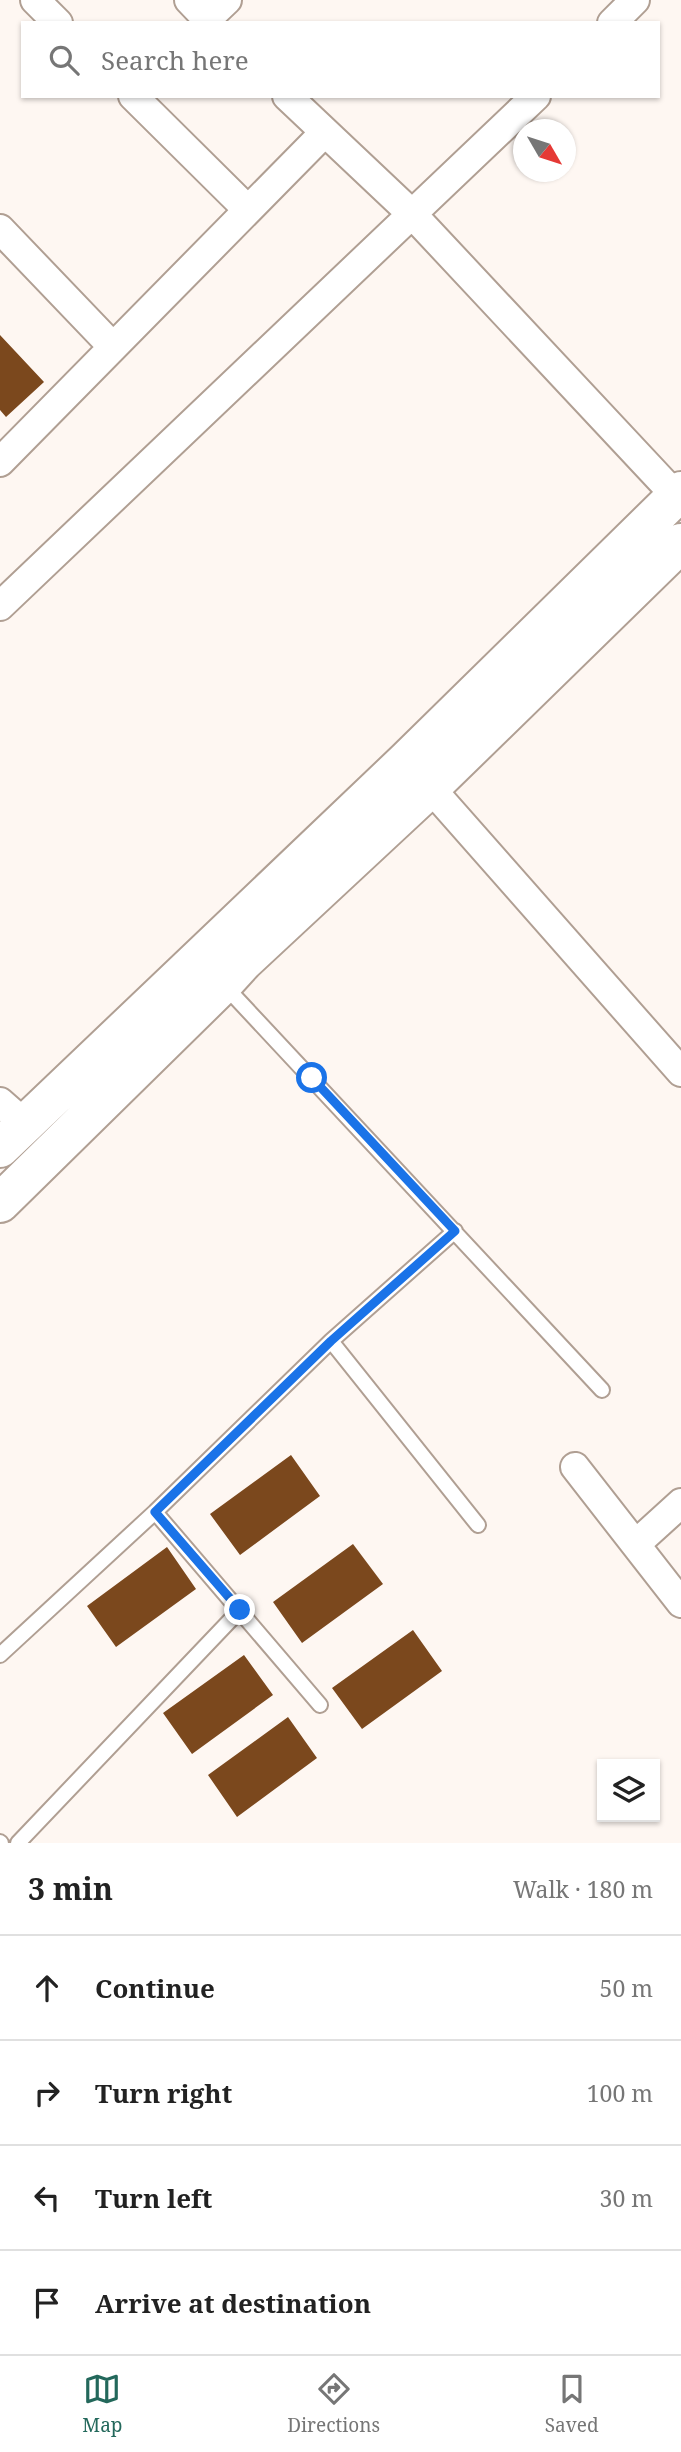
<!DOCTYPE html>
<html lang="en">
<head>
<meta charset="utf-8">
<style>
  body { margin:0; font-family:"Noto Serif",serif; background:#f2f2f2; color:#222 }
  .controls { position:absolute; right:21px; bottom:21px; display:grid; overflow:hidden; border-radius:0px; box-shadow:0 2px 5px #0004 }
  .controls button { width:63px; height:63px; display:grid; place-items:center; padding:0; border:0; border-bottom:2px solid #e0e0e0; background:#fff; color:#222; font:35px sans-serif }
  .compass { position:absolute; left:513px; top:119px; width:63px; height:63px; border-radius:50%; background:#fff; box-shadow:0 2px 5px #0004; rotate:129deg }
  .stop { position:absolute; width:21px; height:21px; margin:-16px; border:5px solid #1a73e8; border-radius:50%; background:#fff }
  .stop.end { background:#1a73e8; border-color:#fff; box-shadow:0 2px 7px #0008 }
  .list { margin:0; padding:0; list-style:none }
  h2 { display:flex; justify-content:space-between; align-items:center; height:91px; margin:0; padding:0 28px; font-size:30px }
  h2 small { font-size:23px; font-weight:400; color:#767676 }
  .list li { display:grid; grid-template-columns:46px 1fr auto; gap:21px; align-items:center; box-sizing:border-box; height:105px; padding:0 28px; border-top:2px solid #e0e0e0 }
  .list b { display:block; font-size:26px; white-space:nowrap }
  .list em { font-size:23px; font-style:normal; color:#767676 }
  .icon { flex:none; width:38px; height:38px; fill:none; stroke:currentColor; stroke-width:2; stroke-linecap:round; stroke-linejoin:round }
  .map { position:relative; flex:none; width:681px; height:1843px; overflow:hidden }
  .search { position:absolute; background:#fff; box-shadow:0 2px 5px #0004; left:21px; right:21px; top:21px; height:77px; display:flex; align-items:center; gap:18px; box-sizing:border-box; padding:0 24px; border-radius:0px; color:#767676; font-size:26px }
  .sheet { height:511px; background:#fff }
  nav { display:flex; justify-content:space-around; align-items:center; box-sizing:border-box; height:98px; border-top:2px solid #e0e0e0; background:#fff; font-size:19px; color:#767676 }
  nav a { display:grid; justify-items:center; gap:4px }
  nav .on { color:#23685b }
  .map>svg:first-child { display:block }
  .building { fill:#7b481d }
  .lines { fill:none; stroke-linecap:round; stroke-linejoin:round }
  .lane-casing { stroke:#b09f93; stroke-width:18 }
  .street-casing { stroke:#b09f93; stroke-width:32 }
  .highway-casing { stroke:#b09f93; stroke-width:42 }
  .lane { stroke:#fff; stroke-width:14 }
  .street { stroke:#fff; stroke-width:28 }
  .highway { stroke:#fff; stroke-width:38 }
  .route { stroke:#1a73e8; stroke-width:9 }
</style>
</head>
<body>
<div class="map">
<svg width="681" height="1843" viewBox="0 0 681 1843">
  <rect width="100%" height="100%" fill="#fef7f2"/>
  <!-- building -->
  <path class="building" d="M 0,335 L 44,382 L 6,417 L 0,410 Z
    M 291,1455 L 320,1496 L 240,1555 L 210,1514 Z
    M 353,1544 L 383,1584 L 302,1643 L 273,1602 Z
    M 167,1547 L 196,1589 L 116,1647 L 87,1606 Z
    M 413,1630 L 442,1671 L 362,1729 L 332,1688 Z
    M 244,1655 L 273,1695 L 192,1754 L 163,1713 Z
    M 288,1717 L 317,1758 L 237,1817 L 208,1775 Z"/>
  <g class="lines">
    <defs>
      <path id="lane" d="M 224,985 L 602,1390
        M 331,1341 L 478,1525
        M 155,1512 L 320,1705
        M 0,1655 L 155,1512 L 331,1341 L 455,1231
        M 0,1842 L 1,1843
        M 18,1843 L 240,1610"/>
      <path id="street" d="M 35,0 L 58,23
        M 189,0 L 211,23
        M 207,19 L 227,0
        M 612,23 L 635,0
        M 133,96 L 248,210
        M 287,96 L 413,215 L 676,496
        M 0,229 L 113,347
        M 0,462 L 325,132
        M 0,606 L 536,96
        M 419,775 L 681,1072
        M 0,1102 L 25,1124
        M 575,1467 L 681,1603
        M 636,1544 L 681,1503"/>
      <path id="highway" d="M 0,1148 L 406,761 L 681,491
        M 0,1203 L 223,984 L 243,962 L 430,788 L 681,543"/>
    </defs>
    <!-- lane casing -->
    <use href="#lane" class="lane-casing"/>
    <!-- street casing -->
    <use href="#street" class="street-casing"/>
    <!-- highway casing -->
    <use href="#highway" class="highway-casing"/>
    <!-- lane -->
    <use href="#lane" class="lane"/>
    <!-- street -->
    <use href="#street" class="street"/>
    <!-- highway -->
    <use href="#highway" class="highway"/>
  </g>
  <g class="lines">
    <!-- route -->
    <path class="route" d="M 240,1610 L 155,1512 L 331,1341 L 455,1231 L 312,1078"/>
  </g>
</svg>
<div class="controls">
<button><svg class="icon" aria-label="layers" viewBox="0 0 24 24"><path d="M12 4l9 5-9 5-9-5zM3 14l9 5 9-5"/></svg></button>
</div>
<svg class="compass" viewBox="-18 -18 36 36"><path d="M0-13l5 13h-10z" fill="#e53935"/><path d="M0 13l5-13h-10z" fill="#767676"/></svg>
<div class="stop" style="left:312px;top:1078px"></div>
<div class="stop end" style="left:240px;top:1610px"></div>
<div class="search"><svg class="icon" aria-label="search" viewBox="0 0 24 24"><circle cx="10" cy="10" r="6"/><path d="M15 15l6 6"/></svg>Search here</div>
</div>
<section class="sheet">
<h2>3 min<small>Walk · 180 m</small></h2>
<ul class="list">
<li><svg class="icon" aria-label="ahead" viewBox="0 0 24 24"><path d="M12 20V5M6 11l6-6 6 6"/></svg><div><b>Continue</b></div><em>50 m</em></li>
<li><svg class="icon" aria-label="right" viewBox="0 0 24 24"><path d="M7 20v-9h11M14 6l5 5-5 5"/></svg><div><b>Turn right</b></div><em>100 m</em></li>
<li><svg class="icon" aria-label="left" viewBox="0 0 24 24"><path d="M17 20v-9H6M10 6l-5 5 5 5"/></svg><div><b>Turn left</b></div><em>30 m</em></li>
<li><svg class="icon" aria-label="arrive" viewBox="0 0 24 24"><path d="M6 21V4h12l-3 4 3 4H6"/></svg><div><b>Arrive at destination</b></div></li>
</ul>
</section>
<nav>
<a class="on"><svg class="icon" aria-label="map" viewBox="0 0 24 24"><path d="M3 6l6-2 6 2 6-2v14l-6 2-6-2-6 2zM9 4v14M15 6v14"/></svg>Map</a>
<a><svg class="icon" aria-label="directions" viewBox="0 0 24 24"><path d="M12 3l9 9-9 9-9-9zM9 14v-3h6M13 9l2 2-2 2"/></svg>Directions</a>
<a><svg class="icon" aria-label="saved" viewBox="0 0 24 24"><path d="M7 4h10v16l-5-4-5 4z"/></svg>Saved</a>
</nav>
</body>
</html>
